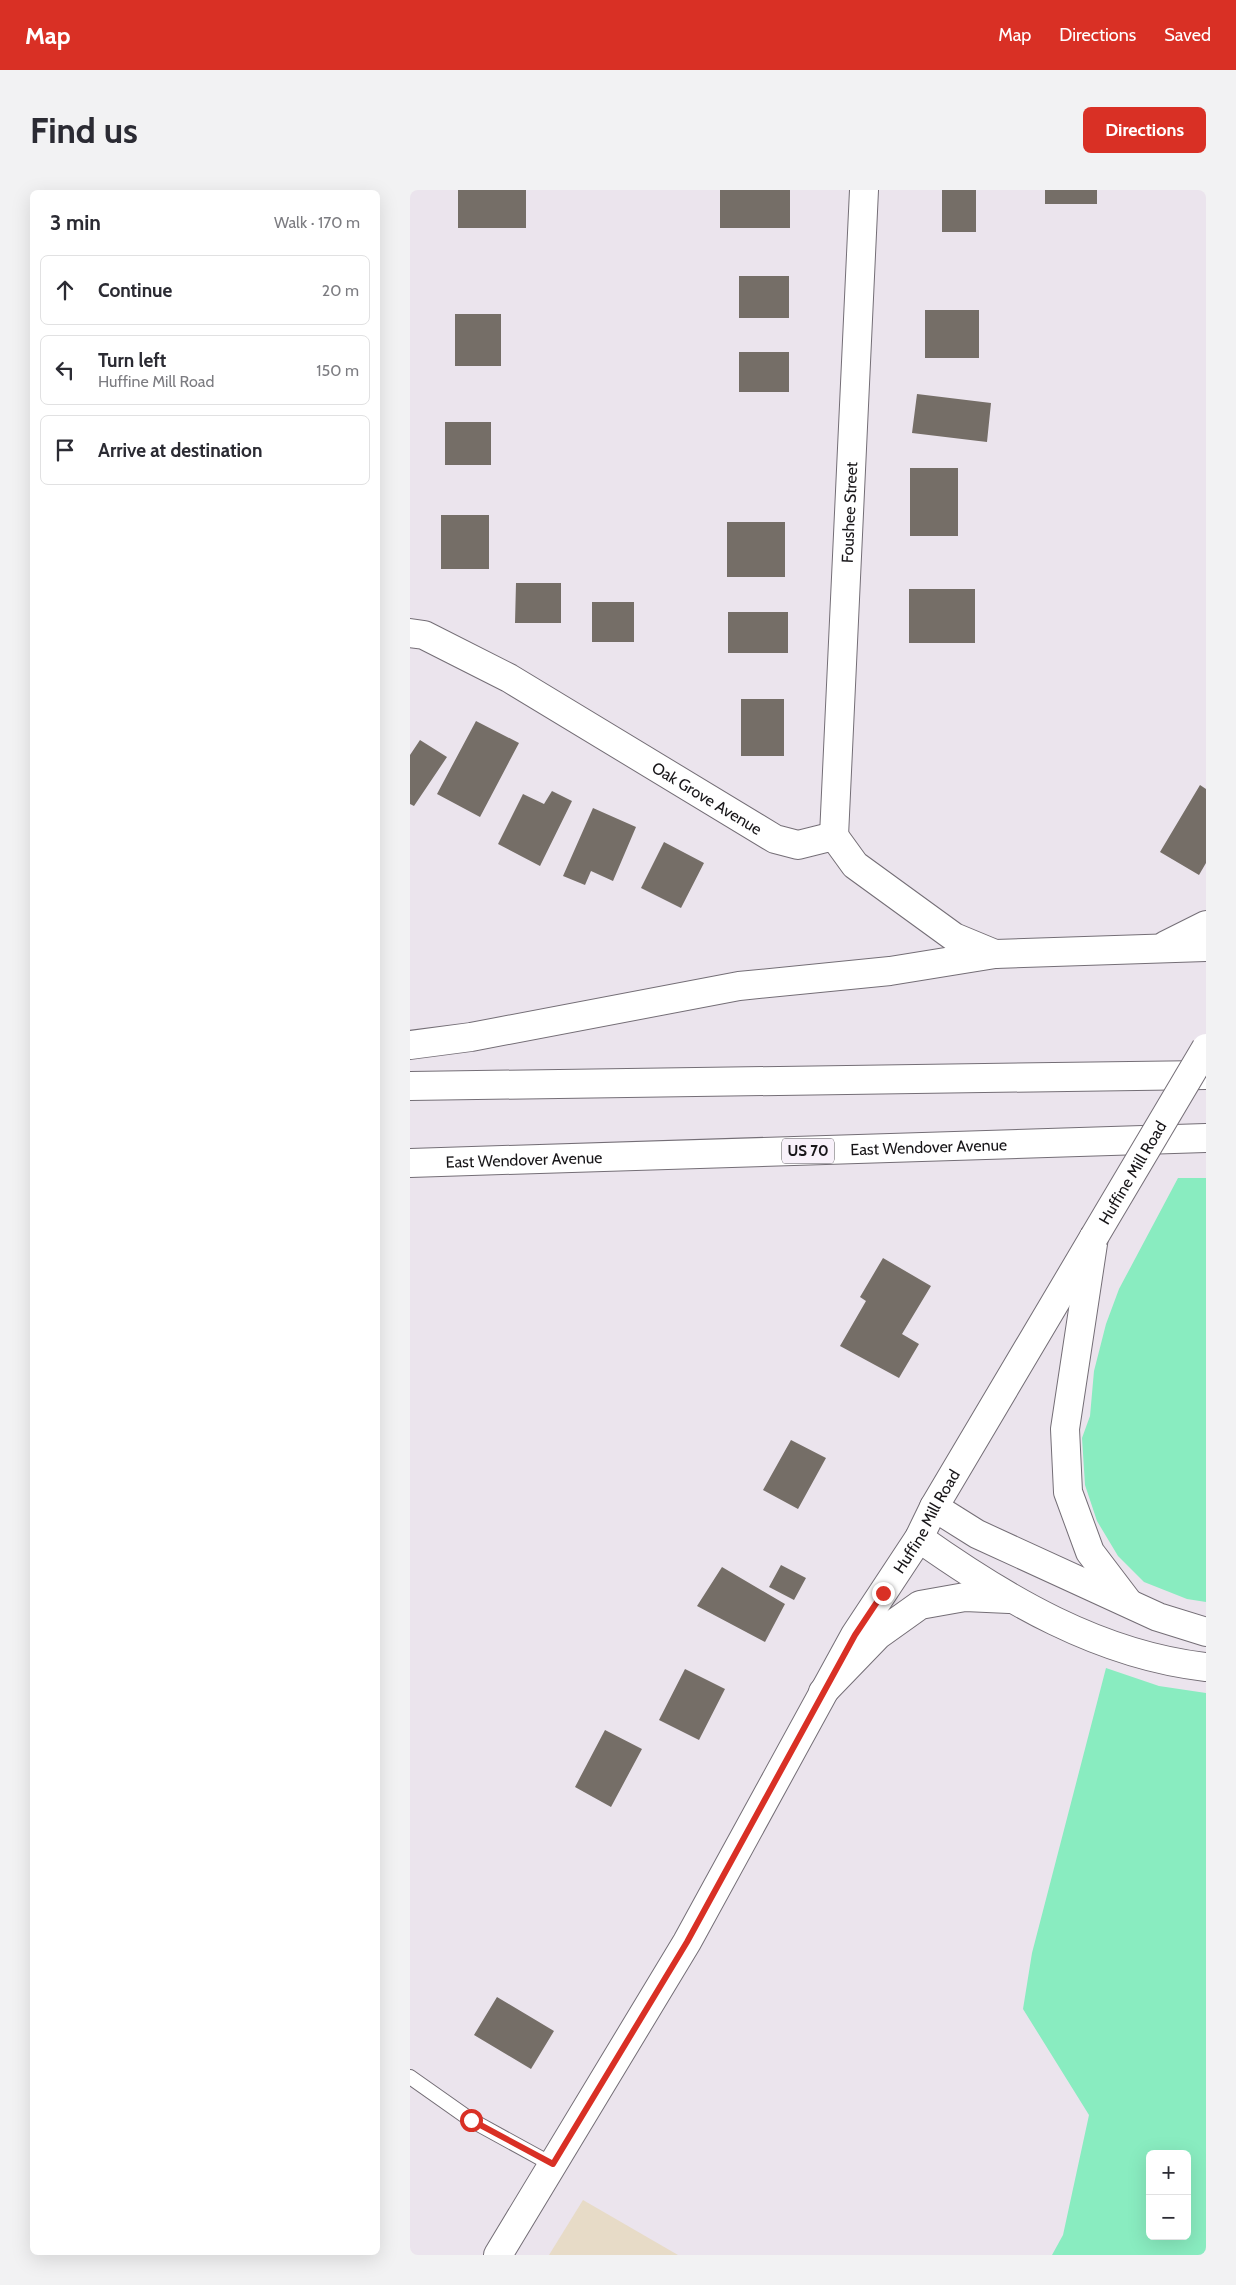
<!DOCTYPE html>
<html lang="en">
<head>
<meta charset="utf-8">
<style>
  body { margin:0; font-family:Cabin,sans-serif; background:#f2f2f3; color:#2b2b33 }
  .controls { position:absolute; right:15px; bottom:15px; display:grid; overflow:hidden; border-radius:8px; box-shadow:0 5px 20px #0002 }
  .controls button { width:45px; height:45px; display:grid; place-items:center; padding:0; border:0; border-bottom:1px solid #e1e1e2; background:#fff; color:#2b2b33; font:25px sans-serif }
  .stop { position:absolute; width:15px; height:15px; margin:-11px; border:4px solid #d93025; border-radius:50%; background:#fff }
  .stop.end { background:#d93025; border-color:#fff; box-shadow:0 1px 5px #0008 }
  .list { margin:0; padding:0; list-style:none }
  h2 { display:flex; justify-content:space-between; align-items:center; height:65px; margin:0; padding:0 20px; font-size:21px }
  h2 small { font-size:16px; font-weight:400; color:#7c7c81 }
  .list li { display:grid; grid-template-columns:32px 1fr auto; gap:15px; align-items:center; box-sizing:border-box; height:70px; margin:0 10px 10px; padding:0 10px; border:1px solid #e1e1e2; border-radius:8px }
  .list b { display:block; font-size:19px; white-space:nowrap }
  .list p { margin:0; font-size:16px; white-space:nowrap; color:#7c7c81 }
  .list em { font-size:16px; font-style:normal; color:#7c7c81 }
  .icon { flex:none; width:28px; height:28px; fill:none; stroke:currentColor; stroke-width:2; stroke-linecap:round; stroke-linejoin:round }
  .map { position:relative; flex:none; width:796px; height:2065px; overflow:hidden; border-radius:8px }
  header { display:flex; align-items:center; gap:30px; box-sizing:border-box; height:70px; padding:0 25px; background:#d93025; color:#fff }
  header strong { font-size:24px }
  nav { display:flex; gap:28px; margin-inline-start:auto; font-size:18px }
  .intro { display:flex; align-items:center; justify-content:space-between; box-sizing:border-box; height:120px; padding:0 30px }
  h1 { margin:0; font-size:35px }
  .button { padding:12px 22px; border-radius:8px; background:#d93025; color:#fff; font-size:18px; font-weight:700 }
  main { display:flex; gap:30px; padding:0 30px }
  aside { flex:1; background:#fff; border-radius:8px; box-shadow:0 5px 20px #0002 }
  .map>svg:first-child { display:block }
  .commercial { fill:#e7dbc7 }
  .green { fill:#89ecc0; fill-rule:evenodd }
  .building { fill:#756e67 }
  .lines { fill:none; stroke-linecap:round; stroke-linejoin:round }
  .service-casing { stroke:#746e76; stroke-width:16 }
  .minor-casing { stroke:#746e76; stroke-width:30 }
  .secondary-casing { stroke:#746e76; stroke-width:30 }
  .trunk-casing { stroke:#746e76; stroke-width:30 }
  .service { stroke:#fff; stroke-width:14 }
  .minor { stroke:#fff; stroke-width:28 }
  .secondary { stroke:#fff; stroke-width:28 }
  .trunk { stroke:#fff; stroke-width:28 }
  .secondary-bridge-casing { stroke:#746e76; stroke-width:30; stroke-linecap:butt }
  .secondary-bridge { stroke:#fff; stroke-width:28 }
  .route { stroke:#d93025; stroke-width:6 }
  .labels { text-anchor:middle; stroke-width:5; stroke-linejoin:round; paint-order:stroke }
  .shield { fill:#f8f1fa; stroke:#5b585c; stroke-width:1 }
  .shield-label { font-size:15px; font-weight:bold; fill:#181619 }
  .street-label { font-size:16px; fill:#181619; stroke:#f8f1fa }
</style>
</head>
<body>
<header>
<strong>Map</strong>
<nav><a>Map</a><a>Directions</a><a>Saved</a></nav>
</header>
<div class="intro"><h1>Find us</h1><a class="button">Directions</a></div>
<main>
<aside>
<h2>3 min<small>Walk · 170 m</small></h2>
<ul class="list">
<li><svg class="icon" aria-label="ahead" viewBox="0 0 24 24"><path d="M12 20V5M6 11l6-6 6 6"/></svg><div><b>Continue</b></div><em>20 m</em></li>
<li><svg class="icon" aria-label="left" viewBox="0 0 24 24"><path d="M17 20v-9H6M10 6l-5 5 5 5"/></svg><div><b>Turn left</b><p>Huffine Mill Road</p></div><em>150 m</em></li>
<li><svg class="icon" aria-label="arrive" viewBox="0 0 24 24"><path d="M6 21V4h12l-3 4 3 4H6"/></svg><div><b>Arrive at destination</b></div></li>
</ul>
</aside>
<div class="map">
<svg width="796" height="2065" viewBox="0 0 796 2065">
  <rect width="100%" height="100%" fill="#ebe4ed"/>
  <!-- commercial -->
  <path class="commercial" d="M 173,2010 L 268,2065 L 139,2065 Z"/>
  <!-- green -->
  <path class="green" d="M 768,988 L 796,988 L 796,1412 L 777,1409 L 734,1392 L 708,1366 L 687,1331 L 675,1295 L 672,1248 L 680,1226 L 684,1181 L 696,1134 L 709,1099 Z
    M 696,1478 L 749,1496 L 796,1503 L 796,2065 L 642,2065 L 653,2045 L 679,1925 L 613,1819 L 622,1763 ZM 740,1964 L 777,1964 L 777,2046 L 740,2046 Z"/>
  <!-- building -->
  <path class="building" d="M 48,0 L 116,0 L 116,38 L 48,38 Z
    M 310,0 L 380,0 L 380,38 L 310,38 Z
    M 532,0 L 566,0 L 566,42 L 532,42 Z
    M 635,0 L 687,0 L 687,14 L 635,14 Z
    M 329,86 L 379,86 L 379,128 L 329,128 Z
    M 515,120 L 569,120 L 569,168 L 515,168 Z
    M 45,124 L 91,124 L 91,176 L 45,176 Z
    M 329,162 L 379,162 L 379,202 L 329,202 Z
    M 507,204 L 581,213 L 577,252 L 502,243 Z
    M 35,232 L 81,232 L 81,275 L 35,275 Z
    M 500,278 L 548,278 L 548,346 L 500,346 Z
    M 31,325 L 79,325 L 79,379 L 31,379 Z
    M 317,332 L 375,332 L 375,387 L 317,387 Z
    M 106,393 L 151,393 L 151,433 L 105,433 Z
    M 499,399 L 565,399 L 565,453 L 499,453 Z
    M 182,412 L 224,412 L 224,452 L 182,452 Z
    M 318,422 L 378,422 L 378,463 L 318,463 Z
    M 331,509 L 374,509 L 374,566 L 331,566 Z
    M 66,531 L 109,553 L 70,627 L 27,604 Z
    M 10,550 L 37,567 L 4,616 L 0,614 L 0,565 Z
    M 790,595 L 796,599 L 796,673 L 789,685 L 750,662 Z
    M 142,601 L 162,611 L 130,676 L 88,654 L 113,604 L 134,614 Z
    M 183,618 L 226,637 L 203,691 L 181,681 L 175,695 L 153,686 Z
    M 254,652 L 294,673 L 271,718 L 231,698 Z
    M 473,1068 L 521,1096 L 492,1144 L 509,1154 L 489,1188 L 430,1156 L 456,1111 L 450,1107 Z
    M 381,1250 L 416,1268 L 388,1319 L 353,1300 Z
    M 371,1375 L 396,1388 L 384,1410 L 359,1397 Z
    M 312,1377 L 375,1414 L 355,1452 L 287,1416 Z
    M 275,1479 L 315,1499 L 289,1550 L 249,1530 Z
    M 195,1540 L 232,1559 L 201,1617 L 165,1597 Z
    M 87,1807 L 144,1841 L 121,1879 L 64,1845 Z"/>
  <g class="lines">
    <defs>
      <path id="service" d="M 0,1887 L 61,1930 L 143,1975"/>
      <g id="minor">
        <path id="s1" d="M 0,443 L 14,445 L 99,488 L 365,649 L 388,655 L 424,646 L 445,675 L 544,747 L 585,764"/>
        <path id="s2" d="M 424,646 L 454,0"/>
      </g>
      <g id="secondary">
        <path id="s3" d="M 88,2065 L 277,1752 L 445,1445 L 509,1348 L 524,1317 L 684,1047"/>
      </g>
      <g id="trunk">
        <path d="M 756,755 L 796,735"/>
        <path d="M 0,855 L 61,847 L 329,796 L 480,781 L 585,764 L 796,757"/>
        <path d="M 0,896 L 796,885"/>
        <path id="s4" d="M 0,973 L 796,948"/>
        <path d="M 684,1047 L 655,1239 L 658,1302 L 680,1362 L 718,1412"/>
        <path d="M 524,1317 L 567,1344 L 748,1427 L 796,1442"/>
        <path d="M 509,1348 C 595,1409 689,1465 796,1477"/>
        <path d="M 413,1502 L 468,1445 L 510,1415 L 555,1407 L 599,1409"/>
      </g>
    </defs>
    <!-- service casing -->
    <use href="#service" class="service-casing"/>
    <!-- minor casing -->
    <use href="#minor" class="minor-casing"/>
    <!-- secondary casing -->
    <use href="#secondary" class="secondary-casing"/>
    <!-- trunk casing -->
    <use href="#trunk" class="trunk-casing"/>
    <!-- service -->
    <use href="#service" class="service"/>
    <!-- minor -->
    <use href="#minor" class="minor"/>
    <!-- secondary -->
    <use href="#secondary" class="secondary"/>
    <!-- trunk -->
    <use href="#trunk" class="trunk"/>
    <defs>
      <g id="secondary-bridge">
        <path id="s5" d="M 684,1047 L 796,858"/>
      </g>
    </defs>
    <!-- secondary-bridge casing -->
    <use href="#secondary-bridge" class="secondary-bridge-casing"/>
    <!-- secondary-bridge -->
    <use href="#secondary-bridge" class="secondary-bridge"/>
  </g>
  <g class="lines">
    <!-- route -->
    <path class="route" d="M 61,1930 L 143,1974 L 277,1752 L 445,1445 L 473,1403"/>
  </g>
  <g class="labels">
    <!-- shield labels -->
    <rect class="shield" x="372" y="948.5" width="52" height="25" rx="4"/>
    <g class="shield-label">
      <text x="398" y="966">US 70</text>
    </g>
    <!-- street labels -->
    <g class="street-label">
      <text dy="6" stroke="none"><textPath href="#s2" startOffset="324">Foushee Street</textPath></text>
      <text dy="6" stroke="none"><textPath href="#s1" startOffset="341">Oak Grove Avenue</textPath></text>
      <text dy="6" stroke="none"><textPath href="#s4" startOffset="519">East Wendover Avenue</textPath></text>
      <text dy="6" stroke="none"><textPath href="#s4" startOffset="114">East Wendover Avenue</textPath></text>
      <text dy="6" stroke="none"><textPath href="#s5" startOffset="75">Huffine Mill Road</textPath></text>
      <text dy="6" stroke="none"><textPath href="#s3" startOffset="850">Huffine Mill Road</textPath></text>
    </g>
  </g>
</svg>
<div class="controls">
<button>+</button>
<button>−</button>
</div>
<div class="stop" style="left:61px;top:1930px"></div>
<div class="stop end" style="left:473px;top:1403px"></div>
</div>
</main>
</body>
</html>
